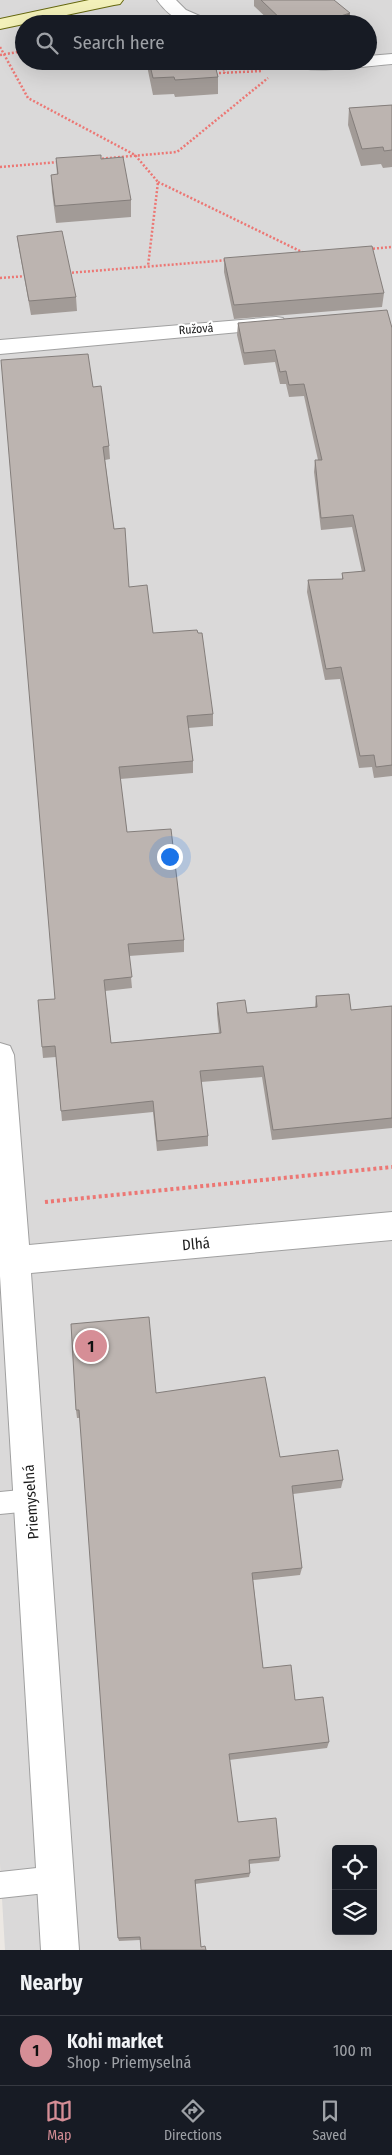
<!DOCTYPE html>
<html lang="en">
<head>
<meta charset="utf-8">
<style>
  body { margin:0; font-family:"Fira Sans Condensed",sans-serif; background:#20242c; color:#f1f3f6 }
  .controls { position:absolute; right:15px; bottom:15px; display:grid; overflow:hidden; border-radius:5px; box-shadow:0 5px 20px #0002 }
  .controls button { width:45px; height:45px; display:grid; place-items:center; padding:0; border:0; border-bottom:1px solid #363941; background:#171b24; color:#f1f3f6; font:25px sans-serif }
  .you { position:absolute; left:169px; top:856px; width:18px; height:18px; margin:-12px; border:4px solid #fff; border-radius:50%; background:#1a73e8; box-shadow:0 0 0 8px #1a73e833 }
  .badge { display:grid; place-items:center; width:32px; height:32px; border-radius:50%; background:#d68e96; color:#111; font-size:16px; font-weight:700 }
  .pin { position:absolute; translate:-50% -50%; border:2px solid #fff; box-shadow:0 1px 5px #0006 }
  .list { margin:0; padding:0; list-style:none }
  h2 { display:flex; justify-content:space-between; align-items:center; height:65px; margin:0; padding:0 20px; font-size:21px }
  h2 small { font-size:16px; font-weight:400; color:#9ea1a6 }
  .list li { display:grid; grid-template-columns:32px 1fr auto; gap:15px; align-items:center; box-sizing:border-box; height:70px; padding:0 20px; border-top:1px solid #363941 }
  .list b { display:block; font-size:19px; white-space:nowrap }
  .list p { margin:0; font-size:16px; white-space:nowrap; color:#9ea1a6 }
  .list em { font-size:16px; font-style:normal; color:#9ea1a6 }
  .icon { flex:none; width:28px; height:28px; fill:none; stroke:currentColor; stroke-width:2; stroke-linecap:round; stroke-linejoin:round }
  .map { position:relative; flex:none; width:392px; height:1950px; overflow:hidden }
  .search { position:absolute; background:#171b24; box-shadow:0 5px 20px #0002; left:15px; right:15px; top:15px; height:55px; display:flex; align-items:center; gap:12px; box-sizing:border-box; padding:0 18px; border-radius:28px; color:#9ea1a6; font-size:19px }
  .sheet { height:135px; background:#171b24 }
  nav { display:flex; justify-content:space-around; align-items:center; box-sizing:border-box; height:70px; border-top:1px solid #363941; background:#171b24; font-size:14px; color:#9ea1a6 }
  nav a { display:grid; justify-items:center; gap:2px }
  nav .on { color:#d68e96 }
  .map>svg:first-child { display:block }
  .residential { fill:#dad9d9; fill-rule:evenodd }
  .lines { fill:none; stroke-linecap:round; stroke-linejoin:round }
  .lane-casing { stroke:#a0a0a0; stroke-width:2 }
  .street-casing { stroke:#a0a0a0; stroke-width:2 }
  .secondary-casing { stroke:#65670f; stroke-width:2 }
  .path-far1 { stroke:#ec7774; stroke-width:2.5; stroke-dasharray:2 2; stroke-linecap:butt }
  .path { stroke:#ec7774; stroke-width:4; stroke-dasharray:3 3; stroke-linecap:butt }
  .lane { fill:#fff; fill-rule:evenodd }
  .street { fill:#fff; fill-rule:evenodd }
  .secondary { fill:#f3f1ba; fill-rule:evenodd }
  .wall { fill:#a29b97 }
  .shaded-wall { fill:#847e7b }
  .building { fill:#bcb4b0; stroke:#847e7b }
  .labels { text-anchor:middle; stroke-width:4; stroke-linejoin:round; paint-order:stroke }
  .far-street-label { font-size:12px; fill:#1c1c1c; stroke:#fff }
  .street-label { font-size:15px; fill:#1c1c1c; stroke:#fff }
</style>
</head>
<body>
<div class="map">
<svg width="392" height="1950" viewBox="0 0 392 1950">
  <rect width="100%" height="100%" fill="#ece8e3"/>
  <!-- residential -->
  <path class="residential" d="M 0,0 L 392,0 L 392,1950 L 5,1950 L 0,1864 ZM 24,24 L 368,24 L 368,61 L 24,61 ZM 336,1849 L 373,1849 L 373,1931 L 336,1931 Z"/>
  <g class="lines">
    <defs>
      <path id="lane" d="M 31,1489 L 39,1492 L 42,1500 L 39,1508 L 31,1511 L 0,1514 L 0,1492 Z
        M 55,1866 L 64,1870 L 68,1879 L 64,1888 L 55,1892 L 0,1898 L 0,1872 Z"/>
      <path id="street" d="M 157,0 L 176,0 L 186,10 L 209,20 L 212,24 C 186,24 173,22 157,0 Z
        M 392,54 L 392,64 C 356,67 317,74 282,65 L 279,61 L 368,61 L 368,56 Z
        M 276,317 L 283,318 L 286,323 L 283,328 L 0,354 L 0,340 Z
        M 0,1043 L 10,1046 L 14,1055 L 29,1245 L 392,1212 L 392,1240 L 31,1273 L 79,1950 L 41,1950 L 0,1276 Z"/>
      <path id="secondary" d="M 89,0 L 123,0 L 120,4 L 114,5 L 0,29 L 0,19 Z"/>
    </defs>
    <!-- lane casing -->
    <use href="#lane" class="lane-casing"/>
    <!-- street casing -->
    <use href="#street" class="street-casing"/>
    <!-- secondary casing -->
    <use href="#secondary" class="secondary-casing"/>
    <!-- path-far1 -->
    <path class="path-far1" d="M 0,47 L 28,98 L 135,155 L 158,182 L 148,266
      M 0,55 L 24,51
      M 221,61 L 225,73
      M 219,73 L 263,71
      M 98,159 L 177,152 L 268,78
      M 0,167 L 59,162
      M 158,182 L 304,253
      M 369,249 L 392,247
      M 68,273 L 229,260
      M 0,278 L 27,276"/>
    <!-- path -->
    <path class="path" d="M 45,1202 L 392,1167"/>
    <!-- lane -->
    <use href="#lane" class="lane"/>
    <!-- street -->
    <use href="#street" class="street"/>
    <!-- secondary -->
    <use href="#secondary" class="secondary"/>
  </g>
  <!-- wall -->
  <path class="wall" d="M 254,0 L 334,0 L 349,24 L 273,24 L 254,6 Z
    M 146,61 L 214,61 L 218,77 L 218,94 L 175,97 L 174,94 L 153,95 Z
    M 392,105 L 392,167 L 383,168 L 381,164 L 361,166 L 348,125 L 349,108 Z
    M 56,158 L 131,200 L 131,217 L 56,223 L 52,192 L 51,175 L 57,175 Z
    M 17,236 L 76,297 L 77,311 L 31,315 L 19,249 Z
    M 224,258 L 384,293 L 382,307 L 234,319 L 224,272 Z
    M 238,323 L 392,328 L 392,776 L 374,778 L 372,767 L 359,768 L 340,679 L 325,680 L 307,592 L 308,580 L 342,579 L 342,573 L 362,572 L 352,527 L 321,530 L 314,472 L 315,460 L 318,460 L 304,396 L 289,397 L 286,384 L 280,384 L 275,362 L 244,365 L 237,335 Z
    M 93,387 L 109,446 L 110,459 L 105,460 L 114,529 L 129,587 L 153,633 L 213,714 L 213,726 L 188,728 L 193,761 L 193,773 L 120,779 L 127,832 L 184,940 L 184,952 L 129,956 L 132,988 L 105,991 L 111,1043 L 219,1033 L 217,1014 L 217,1003 L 247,1013 L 315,1008 L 316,996 L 351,1010 L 392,1006 L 392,1128 L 272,1140 L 262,1077 L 201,1082 L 208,1136 L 208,1146 L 157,1151 L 153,1112 L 62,1121 L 56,1057 L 43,1058 L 42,1047 L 55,999 Z
    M 156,1393 L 280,1457 L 343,1480 L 341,1488 L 293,1494 L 302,1568 L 300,1575 L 253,1580 L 263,1668 L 295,1700 L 329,1742 L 327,1748 L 229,1760 L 238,1822 L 280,1857 L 279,1861 L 249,1864 L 250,1873 L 249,1877 L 195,1884 L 201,1947 L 206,1950 L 140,1940 L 119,1941 L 118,1938 L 80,1418 L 77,1418 L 76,1410 Z"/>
  <!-- shaded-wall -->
  <path class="shaded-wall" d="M 350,13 L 349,24 L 316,24 Z"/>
  <!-- building -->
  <path class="building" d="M 261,0 L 334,0 L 350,13 L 316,24 L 286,24 Z
    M 149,61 L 214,61 L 218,77 L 175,80 L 174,77 L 153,78 Z
    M 392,105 L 392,150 L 384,151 L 383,147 L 362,149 L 349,108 Z
    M 101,155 L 101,159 L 123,157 L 131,200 L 55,206 L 51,175 L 58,174 L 56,158 Z
    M 62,231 L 76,297 L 29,301 L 17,236 Z
    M 372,246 L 384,293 L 234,305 L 224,258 Z
    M 387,310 L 392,328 L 392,765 L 376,767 L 374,755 L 360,756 L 341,667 L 326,669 L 308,580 L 343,579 L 342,573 L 365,571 L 353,515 L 321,518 L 315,460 L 322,460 L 304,384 L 289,385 L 286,371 L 280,372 L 275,350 L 244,353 L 238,323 Z
    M 88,354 L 93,387 L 101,386 L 109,446 L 103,447 L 114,529 L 125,528 L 129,587 L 147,585 L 153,633 L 197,630 L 198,633 L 202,633 L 213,714 L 187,716 L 193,761 L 119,767 L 127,832 L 171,829 L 184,940 L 128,944 L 132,977 L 104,980 L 111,1043 L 221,1033 L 217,1003 L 245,1000 L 247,1013 L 317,1007 L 316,996 L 349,994 L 351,1010 L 392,1006 L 392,1118 L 273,1130 L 263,1066 L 200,1071 L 208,1136 L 157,1141 L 153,1101 L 61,1111 L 55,1046 L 42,1047 L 38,1000 L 55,999 L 1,360 Z
    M 149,1317 L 156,1393 L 265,1377 L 280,1457 L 338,1450 L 343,1480 L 292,1486 L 302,1568 L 252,1573 L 263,1668 L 291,1665 L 295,1700 L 323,1697 L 329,1742 L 229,1754 L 238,1822 L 276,1818 L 280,1857 L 249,1860 L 250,1873 L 195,1880 L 201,1947 L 205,1946 L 206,1950 L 141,1950 L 140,1937 L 118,1938 L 79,1410 L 76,1410 L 71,1324 Z"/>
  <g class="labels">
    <!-- far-street labels -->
    <g class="far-street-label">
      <text transform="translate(196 329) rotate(-4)" y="4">Ružová</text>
    </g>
    <!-- street labels -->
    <g class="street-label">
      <text transform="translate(196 1244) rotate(-5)" y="5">Dlhá</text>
      <text transform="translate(31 1502) rotate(-94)" y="5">Priemyselná</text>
    </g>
  </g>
</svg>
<div class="controls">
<button><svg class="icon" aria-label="locate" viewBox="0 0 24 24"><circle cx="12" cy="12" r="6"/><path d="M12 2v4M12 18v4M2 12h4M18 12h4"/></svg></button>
<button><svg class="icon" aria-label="layers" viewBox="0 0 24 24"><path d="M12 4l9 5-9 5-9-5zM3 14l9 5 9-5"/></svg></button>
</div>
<div class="you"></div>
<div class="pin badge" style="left:91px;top:1346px">1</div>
<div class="search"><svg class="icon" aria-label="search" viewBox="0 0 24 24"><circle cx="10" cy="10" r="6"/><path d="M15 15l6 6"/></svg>Search here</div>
</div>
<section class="sheet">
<h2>Nearby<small></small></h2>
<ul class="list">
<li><span class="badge">1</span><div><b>Kohi market</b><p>Shop · Priemyselná</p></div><em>100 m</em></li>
</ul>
</section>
<nav>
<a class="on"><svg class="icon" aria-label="map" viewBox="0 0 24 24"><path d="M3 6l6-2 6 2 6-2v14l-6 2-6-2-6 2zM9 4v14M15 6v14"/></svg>Map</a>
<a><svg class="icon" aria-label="directions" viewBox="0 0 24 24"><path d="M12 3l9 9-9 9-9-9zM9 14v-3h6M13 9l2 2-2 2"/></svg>Directions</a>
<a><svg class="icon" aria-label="saved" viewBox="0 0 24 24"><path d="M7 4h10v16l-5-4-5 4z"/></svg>Saved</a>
</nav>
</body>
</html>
